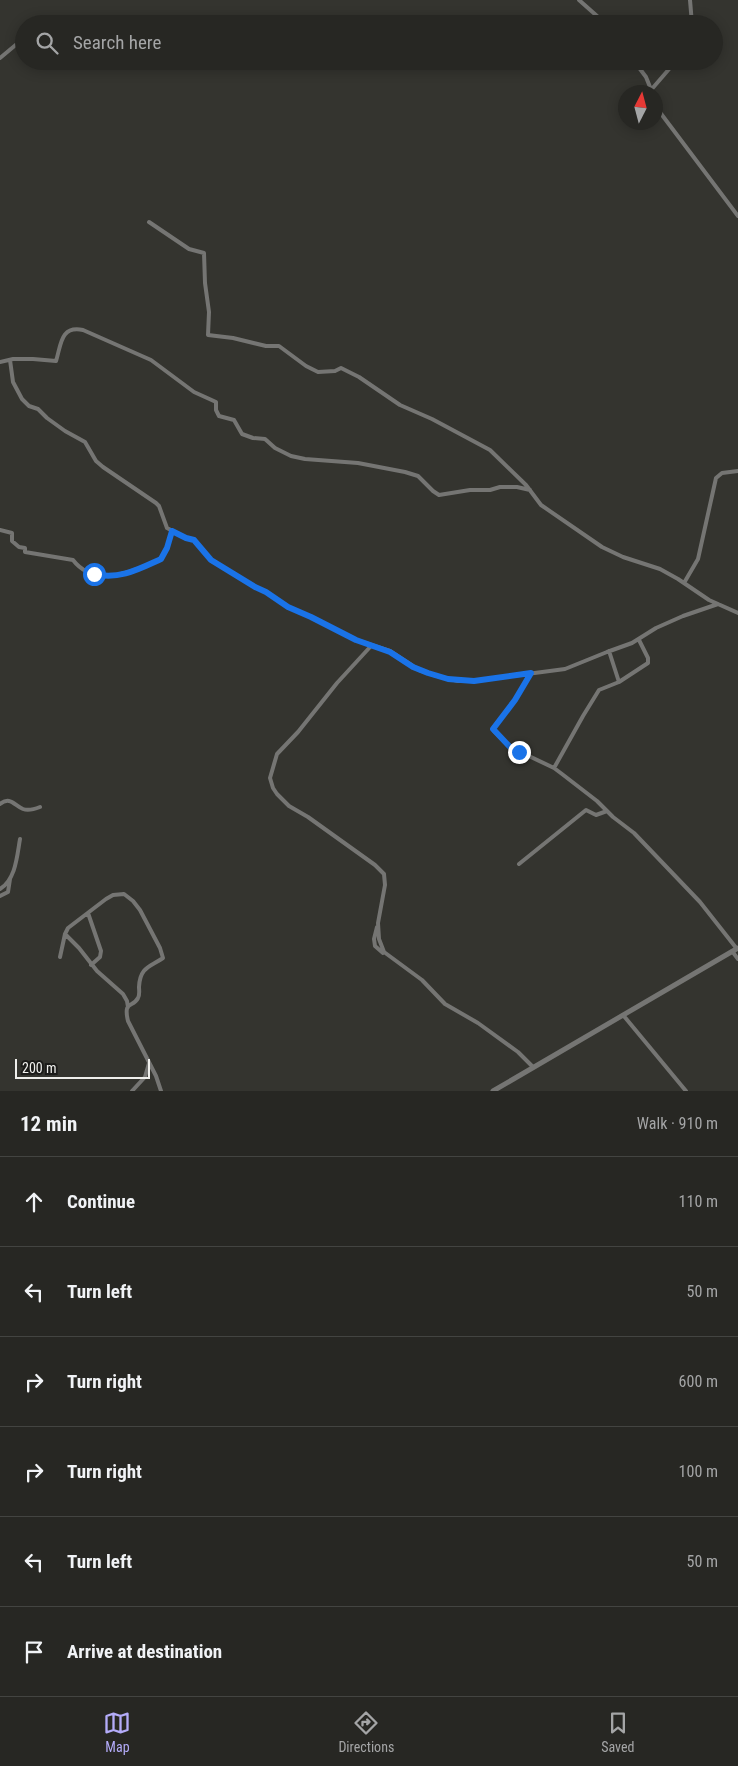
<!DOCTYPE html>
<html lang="en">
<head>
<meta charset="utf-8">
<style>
  body { margin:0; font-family:"Roboto Condensed",sans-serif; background:#333330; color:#f1f3f6 }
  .compass { position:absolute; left:618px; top:85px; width:45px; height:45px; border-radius:50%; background:#272723; box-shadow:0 2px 12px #0003; rotate:6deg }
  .scale { position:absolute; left:15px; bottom:12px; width:135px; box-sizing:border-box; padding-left:5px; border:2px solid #efefec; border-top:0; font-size:14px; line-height:18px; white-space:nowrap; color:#efefec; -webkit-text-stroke:4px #1b1b19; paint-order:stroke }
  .stop { position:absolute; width:15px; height:15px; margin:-11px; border:4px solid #1a73e8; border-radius:50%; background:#fff }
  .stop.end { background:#1a73e8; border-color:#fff; box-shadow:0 1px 5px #0008 }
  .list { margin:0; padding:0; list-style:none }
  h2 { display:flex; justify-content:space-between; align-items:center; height:65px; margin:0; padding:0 20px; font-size:21px }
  h2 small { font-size:16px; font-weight:400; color:#a4a5a6 }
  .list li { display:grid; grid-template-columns:32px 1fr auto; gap:15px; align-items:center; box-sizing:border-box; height:90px; padding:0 20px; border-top:1px solid #434441 }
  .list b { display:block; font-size:19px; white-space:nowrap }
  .list em { font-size:16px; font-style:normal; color:#a4a5a6 }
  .icon { flex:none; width:28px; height:28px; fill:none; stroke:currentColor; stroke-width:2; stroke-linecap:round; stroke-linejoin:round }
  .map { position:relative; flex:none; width:738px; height:1091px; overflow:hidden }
  .search { position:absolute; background:#272723; box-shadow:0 2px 12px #0003; left:15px; right:15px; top:15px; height:55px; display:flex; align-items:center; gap:12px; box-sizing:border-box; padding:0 18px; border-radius:28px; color:#a4a5a6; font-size:19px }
  .sheet { height:605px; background:#272723 }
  nav { display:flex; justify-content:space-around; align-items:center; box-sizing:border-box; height:70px; border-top:1px solid #434441; background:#272723; font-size:14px; color:#a4a5a6 }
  nav a { display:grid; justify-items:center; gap:2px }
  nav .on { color:#b4acf9 }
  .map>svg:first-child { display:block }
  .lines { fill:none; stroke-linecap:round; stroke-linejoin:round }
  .minor { stroke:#757573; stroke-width:4 }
  .tertiary { stroke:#757573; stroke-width:5 }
  .route { stroke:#1a73e8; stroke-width:6 }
</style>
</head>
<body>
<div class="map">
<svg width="738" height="1091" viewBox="0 0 738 1091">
  <rect width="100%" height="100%" fill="#34342f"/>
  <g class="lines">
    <!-- minor -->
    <path class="minor" d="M 579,0 L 606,24
      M 690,0 L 692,24
      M 43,24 L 46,21
      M 0,58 L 24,38
      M 634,61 L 646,77 L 652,92
      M 651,90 L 676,61
      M 656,107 L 738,216
      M 149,222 L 189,249 L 204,253 L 205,283 L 209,312 L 208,335 L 233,338 L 266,346 L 279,346 L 306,366 L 318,372 L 335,371 L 341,368 L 359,377 L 400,405 L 432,419 L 490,450 L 526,485 L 541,505 L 602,547 L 623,557 L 660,569 L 678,579 L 709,600 L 738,613
      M 10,360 L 13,382 L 22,399 L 29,406 L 38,409 L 47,418 L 65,431 L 85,442 L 96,461 L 103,467 L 156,503 L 159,506 L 167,528 L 186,538 L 194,540 L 211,560 L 255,587 L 266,592 L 288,607 L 311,617 L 356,640 L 390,651 L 419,670 L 437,676 L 458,681 L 474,681 L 565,669 L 607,652 L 632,643 L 656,628 L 683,616 L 718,604
      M 0,362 L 13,359 L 33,359 L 56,361 C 61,346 60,325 83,330 L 151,360 L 194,392 L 216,402 L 216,410 L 219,416 L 234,420 L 242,434 L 253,438 L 265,439 L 275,448 L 291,456 L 305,459 L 358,463 L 405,472 L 418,476 L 433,491 L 439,495 L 470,490 L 490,490 L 500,487 L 517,487 L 530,490
      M 0,530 L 12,533 L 12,541 L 19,547 L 25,548 L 25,552 L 73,560 C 95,589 135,571 161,559 L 167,548 L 172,531
      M 684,583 L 698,559 L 716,478 L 722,473 L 738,471
      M 371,646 L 337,683 L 298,732 L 277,754 L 270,778 L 273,788 L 277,794 L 289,806 L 308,817 L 375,865 L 384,874 L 385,885 L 378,923 L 379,939 L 384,952 L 422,980 L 445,1004 L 478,1023 L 518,1052 L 533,1067
      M 609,651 L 619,682
      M 531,673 L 515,700 L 494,727 L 494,731 L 510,747 L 554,768 L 562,774 L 597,801 L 613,817 L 634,833 L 700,902 L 737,949
      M 554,768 L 583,716 L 599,690 L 619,682 L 648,663 L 648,658 L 639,640
      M 0,804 C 10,796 14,805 23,809 C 28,811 35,809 40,807
      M 519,864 L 586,810 L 596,815 L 607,811
      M 0,889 C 16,879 17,856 20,839
      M 0,896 L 8,892 L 10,879
      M 88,913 L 101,951 L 100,957 L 91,965
      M 377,927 L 374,939 L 375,946 L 383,953
      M 65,934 L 79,948 L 97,971 L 123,994 L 127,1001 L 128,1007
      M 732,951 L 738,959
      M 60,957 L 65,934 L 68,928 L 106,899 L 113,895 L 124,894 L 133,901 L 140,910 L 160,948 L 163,958 C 150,967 140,967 139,987 C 139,990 140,995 138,998 C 133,1008 123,1000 128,1021 L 156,1076 L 161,1091
      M 623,1015 L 686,1091
      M 132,1091 L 145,1077 L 149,1063"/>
    <!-- tertiary -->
    <path class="tertiary" d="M 493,1091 L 738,948"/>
  </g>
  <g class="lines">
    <!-- route -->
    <path class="route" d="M 94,574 C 119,580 139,569 161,559 L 167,548 L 172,531 L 186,538 L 194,540 L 211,560 L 255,587 L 266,592 L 288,607 L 311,617 L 356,640 L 390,652 L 413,667 L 428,673 L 448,679 L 474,681 L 531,673 L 515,700 L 493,729 L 510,747 L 519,752"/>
  </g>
</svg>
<svg class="compass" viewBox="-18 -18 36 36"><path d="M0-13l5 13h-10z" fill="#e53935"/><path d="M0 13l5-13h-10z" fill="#a4a5a6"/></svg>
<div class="scale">200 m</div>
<div class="stop" style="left:94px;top:574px"></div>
<div class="stop end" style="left:519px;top:752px"></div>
<div class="search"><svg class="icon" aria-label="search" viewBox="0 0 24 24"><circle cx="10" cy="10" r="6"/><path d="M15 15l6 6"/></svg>Search here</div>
</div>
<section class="sheet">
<h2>12 min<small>Walk · 910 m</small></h2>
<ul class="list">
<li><svg class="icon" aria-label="ahead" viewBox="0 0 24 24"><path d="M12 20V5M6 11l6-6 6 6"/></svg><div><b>Continue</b></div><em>110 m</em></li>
<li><svg class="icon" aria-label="left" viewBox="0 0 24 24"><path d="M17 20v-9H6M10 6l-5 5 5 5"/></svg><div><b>Turn left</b></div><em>50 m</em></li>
<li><svg class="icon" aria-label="right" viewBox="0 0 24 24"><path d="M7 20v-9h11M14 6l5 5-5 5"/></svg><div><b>Turn right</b></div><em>600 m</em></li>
<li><svg class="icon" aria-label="right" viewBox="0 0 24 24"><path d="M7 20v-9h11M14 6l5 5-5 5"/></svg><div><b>Turn right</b></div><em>100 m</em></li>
<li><svg class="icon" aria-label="left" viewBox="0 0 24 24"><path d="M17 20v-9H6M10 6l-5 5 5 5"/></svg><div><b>Turn left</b></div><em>50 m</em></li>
<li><svg class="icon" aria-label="arrive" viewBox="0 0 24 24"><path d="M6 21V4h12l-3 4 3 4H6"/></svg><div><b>Arrive at destination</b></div></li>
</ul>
</section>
<nav>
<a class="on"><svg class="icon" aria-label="map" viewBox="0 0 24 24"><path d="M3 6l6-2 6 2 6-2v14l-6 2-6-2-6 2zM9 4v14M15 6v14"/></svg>Map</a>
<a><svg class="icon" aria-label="directions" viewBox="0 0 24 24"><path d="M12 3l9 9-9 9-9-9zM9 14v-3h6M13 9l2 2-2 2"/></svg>Directions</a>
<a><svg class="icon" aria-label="saved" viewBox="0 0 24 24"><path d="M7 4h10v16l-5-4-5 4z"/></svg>Saved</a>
</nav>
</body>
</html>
